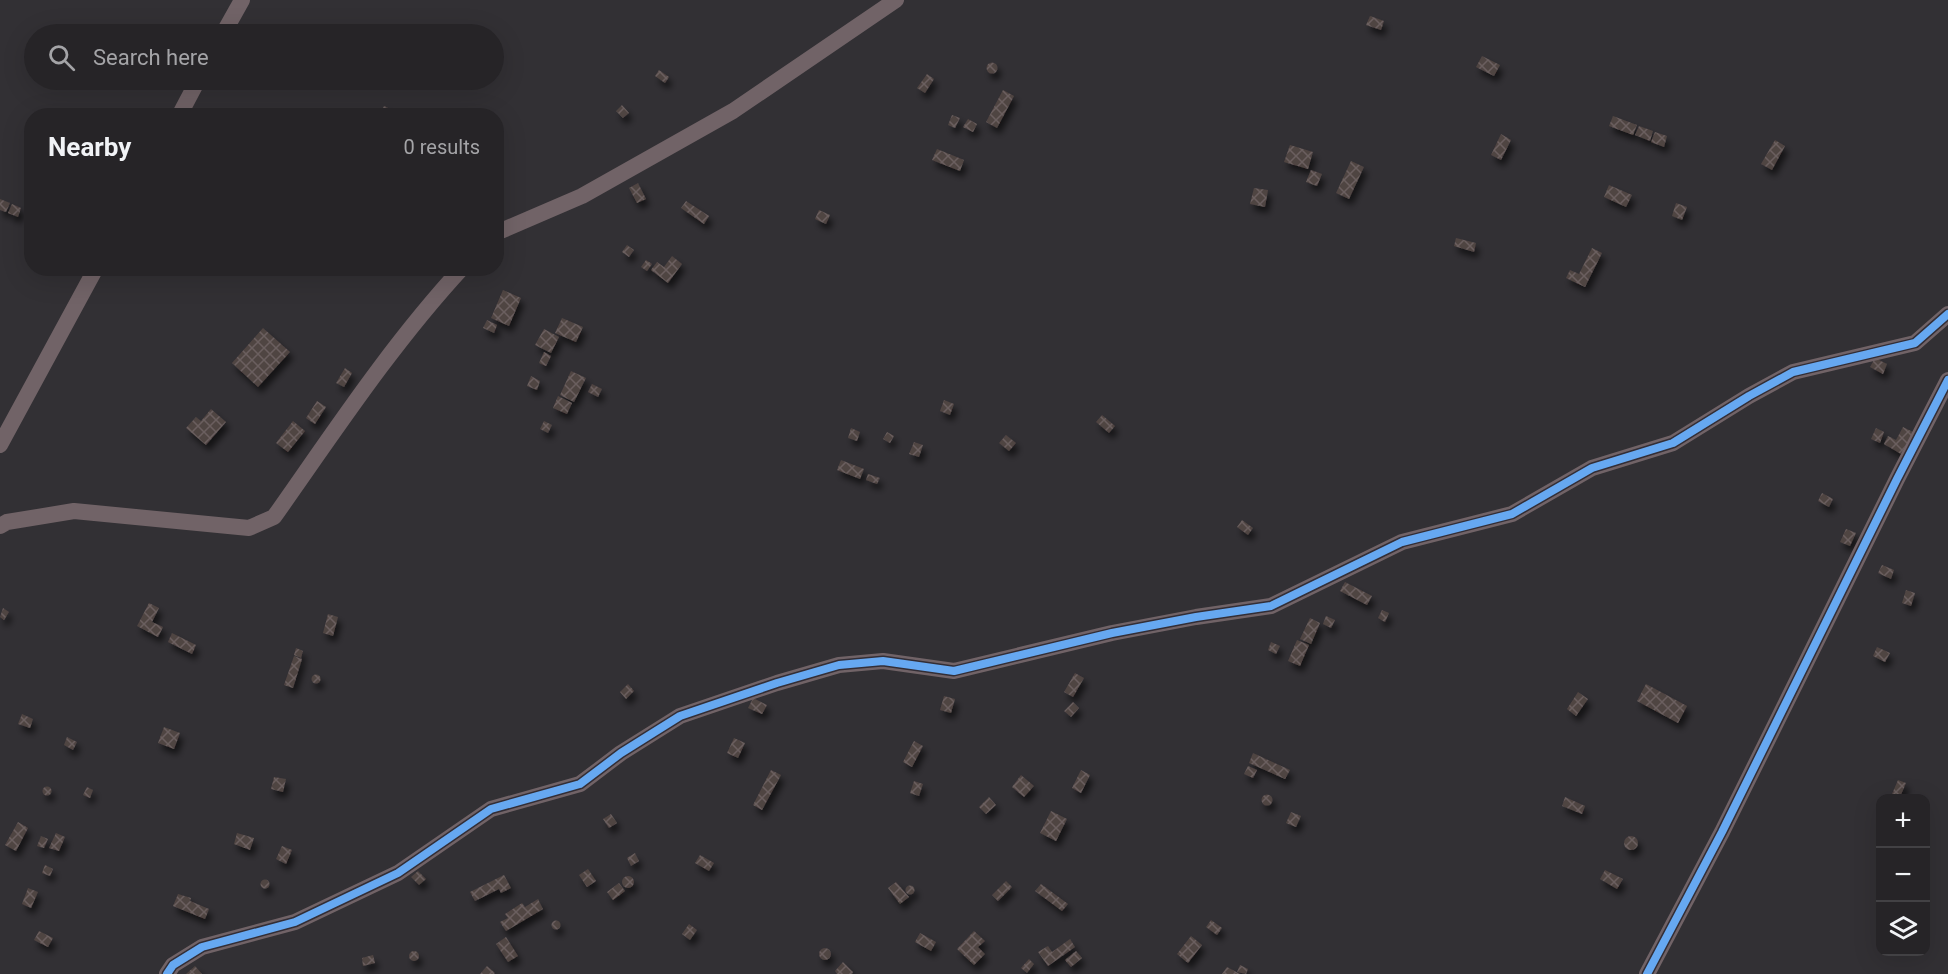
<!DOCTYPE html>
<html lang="en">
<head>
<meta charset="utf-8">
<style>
  body { margin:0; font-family:Roboto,sans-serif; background:#2e2c2f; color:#f1f3f6 }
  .controls { position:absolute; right:18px; bottom:18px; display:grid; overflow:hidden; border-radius:12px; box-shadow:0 6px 24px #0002 }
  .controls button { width:54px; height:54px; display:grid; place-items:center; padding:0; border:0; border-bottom:2px solid #424144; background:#262427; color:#f1f3f6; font:30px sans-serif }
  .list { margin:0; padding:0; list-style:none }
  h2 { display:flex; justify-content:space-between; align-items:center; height:78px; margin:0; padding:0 24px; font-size:26px }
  h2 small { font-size:20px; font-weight:400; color:#a4a4a7 }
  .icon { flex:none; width:33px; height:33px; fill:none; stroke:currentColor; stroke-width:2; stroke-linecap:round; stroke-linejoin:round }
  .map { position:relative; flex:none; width:1948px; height:974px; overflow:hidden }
  .search { position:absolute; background:#262427; box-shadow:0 6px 24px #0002; left:24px; top:24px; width:480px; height:66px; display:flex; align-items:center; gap:15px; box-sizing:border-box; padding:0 21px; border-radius:33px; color:#a4a4a7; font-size:22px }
  .panel { position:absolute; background:#262427; box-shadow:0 6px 24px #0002; left:24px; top:108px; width:480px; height:168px; border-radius:24px }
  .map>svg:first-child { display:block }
  .building { fill:url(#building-cross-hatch); filter:url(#shadow) }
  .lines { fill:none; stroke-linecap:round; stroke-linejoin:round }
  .minor { stroke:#716367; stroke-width:16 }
  .cycleway-casing { stroke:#332e36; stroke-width:11 }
  .cycleway { stroke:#66a8f1; stroke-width:8 }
</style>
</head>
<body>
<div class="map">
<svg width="1948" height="974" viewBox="0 0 1948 974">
  <defs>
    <pattern id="building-cross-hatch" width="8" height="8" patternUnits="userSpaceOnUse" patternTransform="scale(1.5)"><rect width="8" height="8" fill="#504442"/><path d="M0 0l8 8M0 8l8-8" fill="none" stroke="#6a5f5e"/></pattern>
    <filter id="shadow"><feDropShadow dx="3.5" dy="6" stdDeviation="3" flood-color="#0009"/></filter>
  </defs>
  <rect width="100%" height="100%" fill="#323034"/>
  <!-- building -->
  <path class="building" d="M 1370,16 L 1384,21 L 1381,30 L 1366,25 Z
    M 1482,56 L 1500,65 L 1494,76 L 1476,67 Z
    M986.5 68a5.5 5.5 0 1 1 11 0a5.5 5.5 0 1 1-11 0Z
    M 659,70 L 669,77 L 665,83 L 655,76 Z
    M 927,74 L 934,79 L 925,93 L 917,88 Z
    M 1003,90 L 1014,96 L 997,128 L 986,122 Z
    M 622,105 L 629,113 L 623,118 L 616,111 Z
    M 384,106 L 395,111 L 393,116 L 379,116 Z
    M 952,115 L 960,118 L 955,128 L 948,125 Z
    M 1613,116 L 1637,125 L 1633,135 L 1609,126 Z
    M 968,119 L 977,124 L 973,132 L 963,127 Z
    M 1639,126 L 1653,131 L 1650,141 L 1635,135 Z
    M 1655,132 L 1667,136 L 1664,147 L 1651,142 Z
    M 1501,134 L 1511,140 L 1501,160 L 1491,155 Z
    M 1775,140 L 1785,146 L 1772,170 L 1761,164 Z
    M 1290,145 L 1313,152 L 1308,169 L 1284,162 Z
    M 937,149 L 964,160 L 960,171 L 932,160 Z
    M 1351,161 L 1364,167 L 1349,199 L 1336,193 Z
    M 1311,170 L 1322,174 L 1317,186 L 1306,182 Z
    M 638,183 L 646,199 L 637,203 L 629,188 Z
    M 1609,185 L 1632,195 L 1626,207 L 1604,197 Z
    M 1254,188 L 1268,190 L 1265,207 L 1250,204 Z
    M 0,199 L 10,203 L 6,212 L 0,210 Z
    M 686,201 L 709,216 L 704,224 L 681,208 Z
    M 1676,203 L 1687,207 L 1682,220 L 1672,216 Z
    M 12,204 L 21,208 L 18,217 L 8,213 Z
    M 819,210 L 830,215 L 826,224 L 815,219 Z
    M 1456,238 L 1476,243 L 1474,252 L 1454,246 Z
    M 627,245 L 634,250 L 629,257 L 622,252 Z
    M 1592,248 L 1602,253 L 1585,287 L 1566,278 L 1570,270 L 1579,274 Z
    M 672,256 L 682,264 L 668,283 L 651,270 L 657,262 L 664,267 Z
    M 646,260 L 652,264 L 647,271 L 641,267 Z
    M 503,290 L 521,298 L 509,326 L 491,318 Z
    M 562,318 L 583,327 L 576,342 L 555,333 Z
    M 487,320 L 497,325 L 494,333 L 483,328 Z
    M 263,328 L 290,352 L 258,387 L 232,363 Z
    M 544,329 L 559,337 L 551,353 L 535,345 Z
    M 544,352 L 551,356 L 546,366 L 539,363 Z
    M 1875,358 L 1887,364 L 1883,374 L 1870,367 Z
    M 345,368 L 352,373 L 344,387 L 336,383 Z
    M 571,371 L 586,378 L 574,402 L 560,395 Z
    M 531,376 L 540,381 L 537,390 L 527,386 Z
    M 592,384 L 602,389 L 598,397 L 588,392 Z
    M 558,396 L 572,403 L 567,414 L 553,408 Z
    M 944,400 L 954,404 L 950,415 L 940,411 Z
    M 317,401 L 326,407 L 315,424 L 306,418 Z
    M 211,409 L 226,422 L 206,445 L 186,428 L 196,417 L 201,421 Z
    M 1102,415 L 1115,426 L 1109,433 L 1096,422 Z
    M 293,421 L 305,431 L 288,452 L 276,443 Z
    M 544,421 L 552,425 L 548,433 L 540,429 Z
    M 1903,427 L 1913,432 L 1901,454 L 1884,444 L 1888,436 L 1896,440 Z
    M 851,428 L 860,432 L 857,441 L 848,438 Z
    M 1876,428 L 1884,432 L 1880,443 L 1871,439 Z
    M 887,432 L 894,436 L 890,443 L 883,439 Z
    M 1006,435 L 1016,443 L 1009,451 L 999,443 Z
    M 914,442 L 923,445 L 919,457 L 909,454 Z
    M 841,460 L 864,469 L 860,479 L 837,470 Z
    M 868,474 L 880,478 L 877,484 L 866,480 Z
    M 1822,493 L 1833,499 L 1829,507 L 1818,501 Z
    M 1242,520 L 1253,528 L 1248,535 L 1237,527 Z
    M 1846,529 L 1856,533 L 1850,546 L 1840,542 Z
    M 1882,565 L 1894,570 L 1891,579 L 1878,573 Z
    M 1345,582 L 1372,596 L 1367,605 L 1340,591 Z
    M 1906,590 L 1915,593 L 1911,606 L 1902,603 Z
    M 149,603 L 159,608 L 152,622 L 163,627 L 158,637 L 137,626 Z
    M 3,608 L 9,612 L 4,620 L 0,617 Z
    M 1382,610 L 1389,613 L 1385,622 L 1378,618 Z
    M 328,614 L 338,617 L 333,636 L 323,633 Z
    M 1326,616 L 1335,620 L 1331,628 L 1323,624 Z
    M 1310,618 L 1320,623 L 1311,644 L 1300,639 Z
    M 172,633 L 196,645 L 192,654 L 168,642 Z
    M 1297,640 L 1309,645 L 1300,666 L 1288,661 Z
    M 1271,642 L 1280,646 L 1276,654 L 1268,650 Z
    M 1877,647 L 1890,653 L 1885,662 L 1873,656 Z
    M 296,648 L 303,651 L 301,658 L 294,655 Z
    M 294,656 L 302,659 L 293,688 L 284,685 Z
    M 1075,673 L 1084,678 L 1073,697 L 1064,692 Z
    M311.5 679a4.5 4.5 0 1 1 9 0a4.5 4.5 0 1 1-9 0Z
    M 628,684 L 634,691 L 626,699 L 620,692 Z
    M 1646,684 L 1687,706 L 1678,723 L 1637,701 Z
    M 1578,692 L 1588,699 L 1576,716 L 1567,709 Z
    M 944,696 L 955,699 L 951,713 L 940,710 Z
    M 753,698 L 767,705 L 762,714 L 748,708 Z
    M 1073,702 L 1079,708 L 1071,717 L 1064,711 Z
    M 22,714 L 33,719 L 30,728 L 18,724 Z
    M 164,727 L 180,733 L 174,749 L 158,743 Z
    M 67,737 L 77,742 L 73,750 L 64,745 Z
    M 734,738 L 745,743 L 738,758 L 727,753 Z
    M 914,741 L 923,746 L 912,767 L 903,762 Z
    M 1253,753 L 1290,770 L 1285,779 L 1249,763 Z
    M 1248,766 L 1257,770 L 1253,778 L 1244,774 Z
    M 771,770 L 781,775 L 762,810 L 753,805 Z
    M 1081,770 L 1090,775 L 1081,793 L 1072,788 Z
    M 1021,775 L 1034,786 L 1024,797 L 1012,787 Z
    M 274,777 L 286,779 L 283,792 L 271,789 Z
    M 1898,780 L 1906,783 L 1900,797 L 1892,794 Z
    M 914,781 L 923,784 L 919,796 L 910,793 Z
    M42.5 791a4.5 4.5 0 1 1 9 0a4.5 4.5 0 1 1-9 0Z
    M 87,787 L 93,790 L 90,798 L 83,795 Z
    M1261.5 800a5.5 5.5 0 1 1 11 0a5.5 5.5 0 1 1-11 0Z
    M 989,797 L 996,805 L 986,814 L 979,807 Z
    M 1565,797 L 1585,806 L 1582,814 L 1562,806 Z
    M 1051,811 L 1067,819 L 1056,841 L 1040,833 Z
    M 1291,812 L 1301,816 L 1296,827 L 1286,823 Z
    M 611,814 L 617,823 L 609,828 L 603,819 Z
    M 18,822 L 28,828 L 16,851 L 5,845 Z
    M 56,833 L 65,837 L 59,851 L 49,848 Z
    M 237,833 L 254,838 L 250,850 L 234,844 Z
    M 41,836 L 48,839 L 44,848 L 37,846 Z
    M1624 843a7 7 0 1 1 14 0a7 7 0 1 1-14 0Z
    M 282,846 L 292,850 L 286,864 L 276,859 Z
    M 635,853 L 639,861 L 631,866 L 627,858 Z
    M 700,855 L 714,863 L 709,871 L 695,863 Z
    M 45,865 L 53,869 L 50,876 L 42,873 Z
    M 588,869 L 596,881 L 587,887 L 579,875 Z
    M 1605,870 L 1623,879 L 1617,889 L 1600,879 Z
    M 418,871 L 426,879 L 419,885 L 411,877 Z
    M 504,875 L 511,888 L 501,893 L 499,889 L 475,901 L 470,892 Z
    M622 882a6 6 0 1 1 12 0a6 6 0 1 1-12 0Z
    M260.5 884a4.5 4.5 0 1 1 9 0a4.5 4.5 0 1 1-9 0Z
    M 1006,881 L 1012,887 L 998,901 L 992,895 Z
    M 896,882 L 909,897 L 900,904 L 888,888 Z
    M 619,883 L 625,891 L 613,900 L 607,892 Z
    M 1041,884 L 1068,904 L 1062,911 L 1035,891 Z
    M905.5 890a4.5 4.5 0 1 1 9 0a4.5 4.5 0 1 1-9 0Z
    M 28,888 L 38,892 L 31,908 L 22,904 Z
    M 178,894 L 191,898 L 190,901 L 209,909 L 205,919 L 173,906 Z
    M 538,899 L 543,909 L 506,931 L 500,922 L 508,918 L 505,914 L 522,903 L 525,907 Z
    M 1211,920 L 1222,928 L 1217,935 L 1206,927 Z
    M551.5 925a4.5 4.5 0 1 1 9 0a4.5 4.5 0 1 1-9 0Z
    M 689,924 L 697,930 L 690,940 L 682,934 Z
    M 39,931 L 53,938 L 48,947 L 34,940 Z
    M 974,931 L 985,941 L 978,947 L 985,954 L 974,965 L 957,949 Z
    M 920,933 L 936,942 L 931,951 L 915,942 Z
    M 1191,936 L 1202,945 L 1188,963 L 1177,954 Z
    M 506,937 L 518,956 L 508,962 L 496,944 Z
    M 1070,939 L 1075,947 L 1048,966 L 1038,952 L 1048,946 L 1052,952 Z
    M819 954a6 6 0 1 1 12 0a6 6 0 1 1-12 0Z
    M409 956a5 5 0 1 1 10 0a5 5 0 1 1-10 0Z
    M 1076,951 L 1082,958 L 1071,967 L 1065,960 Z
    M 373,955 L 375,963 L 363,966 L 362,958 Z
    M 1029,959 L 1034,964 L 1027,973 L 1021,968 Z
    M 843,962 L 853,972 L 852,974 L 837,974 L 835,971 Z
    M 1240,965 L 1248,969 L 1246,974 L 1237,972 Z
    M 195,966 L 202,974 L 186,974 Z
    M 487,966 L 495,973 L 494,974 L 480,974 Z
    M 1227,967 L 1240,974 L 1222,974 Z"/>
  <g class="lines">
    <!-- minor -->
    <path class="minor" d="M 223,34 L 242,0
      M 179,116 L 198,80
      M 496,233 L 582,196 L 733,111 L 896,0
      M 0,445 L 96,268
      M 0,526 L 7,522 L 74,511 L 249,528 L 274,517 C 334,432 391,345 462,268
      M 167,974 L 173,965 L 202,947 L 295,922 L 398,873 L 491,809 L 580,784 L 621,753 L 680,716 L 777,683 L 839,665 L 883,661 L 954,671 L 1112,633 L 1196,617 L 1271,606 L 1402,542 L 1512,514 L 1592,468 L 1673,443 L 1749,396 L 1793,372 L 1915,343 L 1948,314
      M 1647,974 L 1722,832 L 1897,479 L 1948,380"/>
    <defs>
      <path id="cycleway" d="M 167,974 L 173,965 L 202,947 L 295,922 L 398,873 L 491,809 L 580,784 L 621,753 L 680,716 L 777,683 L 839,665 L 883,661 L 954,671 L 1112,633 L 1196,617 L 1271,606 L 1402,542 L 1512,514 L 1592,468 L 1673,443 L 1749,396 L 1793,372 L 1915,343 L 1948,314
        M 1647,974 L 1722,832 L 1897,479 L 1948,380"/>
    </defs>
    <!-- cycleway casing -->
    <use href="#cycleway" class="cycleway-casing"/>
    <!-- cycleway -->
    <use href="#cycleway" class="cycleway"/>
  </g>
</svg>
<div class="controls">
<button>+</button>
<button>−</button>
<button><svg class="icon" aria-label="layers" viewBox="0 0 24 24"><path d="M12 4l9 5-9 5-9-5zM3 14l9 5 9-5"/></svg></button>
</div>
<div class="search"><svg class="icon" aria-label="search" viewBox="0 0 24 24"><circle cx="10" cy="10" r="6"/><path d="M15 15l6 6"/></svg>Search here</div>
<section class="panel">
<h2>Nearby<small>0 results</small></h2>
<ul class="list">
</ul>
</section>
</div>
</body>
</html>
